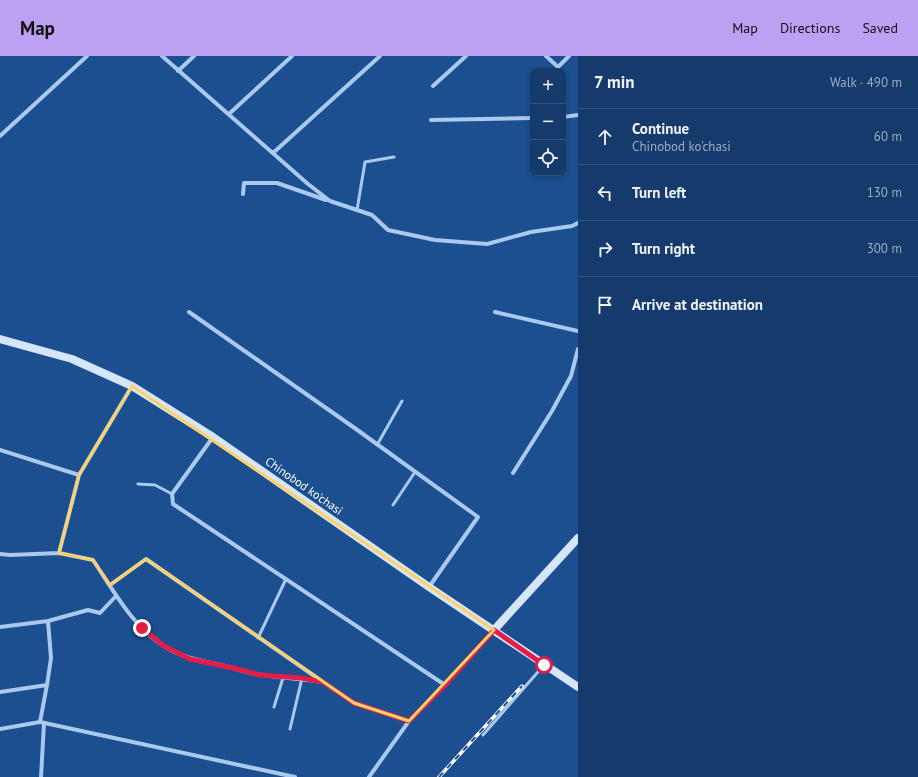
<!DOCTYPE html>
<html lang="en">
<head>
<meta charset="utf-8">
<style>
  body { margin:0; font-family:"PT Sans",sans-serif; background:#1d4271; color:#f1f3f6 }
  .controls { position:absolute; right:12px; top:12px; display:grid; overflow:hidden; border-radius:8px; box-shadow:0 2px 6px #0003 }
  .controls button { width:36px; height:36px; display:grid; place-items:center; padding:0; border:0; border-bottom:1px solid #33557e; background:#143b6b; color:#f1f3f6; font:20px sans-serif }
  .stop { position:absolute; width:12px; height:12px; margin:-9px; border:3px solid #e11d48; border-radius:50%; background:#fff }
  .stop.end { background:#e11d48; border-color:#fff; box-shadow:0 1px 4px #0008 }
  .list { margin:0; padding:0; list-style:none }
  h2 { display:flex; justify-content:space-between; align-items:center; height:52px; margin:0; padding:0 16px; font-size:17px }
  h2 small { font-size:13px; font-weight:400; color:#9dadc1 }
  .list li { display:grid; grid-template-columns:26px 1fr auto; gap:12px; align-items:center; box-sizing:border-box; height:56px; padding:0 16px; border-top:1px solid #33557e }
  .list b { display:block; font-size:15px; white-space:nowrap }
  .list p { margin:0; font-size:13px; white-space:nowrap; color:#9dadc1 }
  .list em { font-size:13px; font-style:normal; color:#9dadc1 }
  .icon { flex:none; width:22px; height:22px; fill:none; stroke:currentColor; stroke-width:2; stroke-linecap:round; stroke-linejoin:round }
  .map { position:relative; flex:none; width:578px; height:721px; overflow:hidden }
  header { display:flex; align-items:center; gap:24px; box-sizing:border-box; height:56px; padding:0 20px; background:#bca0f2; color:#111 }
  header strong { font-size:19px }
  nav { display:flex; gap:22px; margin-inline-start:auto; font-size:14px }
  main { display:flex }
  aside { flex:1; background:#143b6b }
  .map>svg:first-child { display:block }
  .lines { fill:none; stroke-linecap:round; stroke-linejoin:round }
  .lane { stroke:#a9c9ee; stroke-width:3 }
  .street { stroke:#a9c9ee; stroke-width:4 }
  .secondary { stroke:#d6e6fa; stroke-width:8 }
  .rail-casing { stroke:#fff; stroke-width:3.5 }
  .rail { stroke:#1b4f8f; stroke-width:2; stroke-dasharray:6; stroke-linecap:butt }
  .route { stroke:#e11d48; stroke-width:5 }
  .marked { fill:none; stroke:#ffd166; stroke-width:3; stroke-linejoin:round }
  .labels { text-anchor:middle; stroke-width:4; stroke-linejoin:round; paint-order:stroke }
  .street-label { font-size:12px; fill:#fff; stroke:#1b4f8f }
</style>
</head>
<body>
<header>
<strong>Map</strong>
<nav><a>Map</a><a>Directions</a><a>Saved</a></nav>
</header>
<main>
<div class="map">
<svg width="578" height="721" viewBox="0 0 578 721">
  <rect width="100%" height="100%" fill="#1b4f8f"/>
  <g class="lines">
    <!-- lane -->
    <path class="lane" d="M 357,154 L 365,106 L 394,101
      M 377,389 L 402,345
      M 138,428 L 155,429 L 172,438
      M 393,449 L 415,416
      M 258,582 L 286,523
      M 274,651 L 283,622
      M 290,673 L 302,622
      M 483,679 L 544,609"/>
    <!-- street -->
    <path class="street" d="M 162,0 L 308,128 L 330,145 L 372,159 L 388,174 L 435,184 L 487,188 L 531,176 L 572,170 L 578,167
      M 546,0 L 558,11
      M 178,15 L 194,0
      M 558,15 L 558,11 L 569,0
      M 433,30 L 466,0
      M 229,58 L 292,0
      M 563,61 L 578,59
      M 431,64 L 533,62
      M 0,80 L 87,0
      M 273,97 L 380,0
      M 243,138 L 244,127 L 277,127 L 326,144
      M 189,256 L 356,373 L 478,461 L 429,531
      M 495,256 L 578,275
      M 213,381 L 172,438 L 173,448 L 445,629
      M 0,394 L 79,419
      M 513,417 L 552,355 L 571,320 L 578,293
      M 59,497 L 79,419 L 132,330
      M 0,498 L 10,499 L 59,497 L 93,504 C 113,534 133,571 164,590 C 182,602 202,605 221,609 C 235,612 249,618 263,619 C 283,622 303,623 323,626
      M 110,529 L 146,503 L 323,626 L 354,647 L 409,665
      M 0,571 L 48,565 L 88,554 L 100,557 L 116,540
      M 0,636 L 47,629
      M 40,666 L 47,629 L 51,602 L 48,565
      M 0,673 L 40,666 L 295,721
      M 41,721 L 44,667
      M 369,721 L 409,665 L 445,629 L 494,574"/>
    <!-- secondary -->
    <path class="secondary" d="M 0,283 L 72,303 L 132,330 L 213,381 L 429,531 L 578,631
      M 494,574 L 578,482"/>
    <defs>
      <path id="rail" d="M 439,721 L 522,630"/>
    </defs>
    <!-- rail casing -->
    <use href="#rail" class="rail-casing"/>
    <!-- rail -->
    <use href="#rail" class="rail"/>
  </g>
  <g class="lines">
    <!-- route -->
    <path class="route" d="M 142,572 L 164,590 L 190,603 L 233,612 L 260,619 L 302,622 L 323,626 L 354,647 L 409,665 L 445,629 L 494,574 L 544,609"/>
  </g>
  <!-- marked area -->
  <path class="marked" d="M 132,330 L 494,574 L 409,665 L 354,647 L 146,503 L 110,529 L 93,504 L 59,497 L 79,419 Z"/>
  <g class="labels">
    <!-- street labels -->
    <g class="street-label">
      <text transform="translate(304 430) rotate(35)" y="4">Chinobod ko'chasi</text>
    </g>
  </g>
</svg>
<div class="controls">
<button>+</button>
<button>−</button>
<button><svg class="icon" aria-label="locate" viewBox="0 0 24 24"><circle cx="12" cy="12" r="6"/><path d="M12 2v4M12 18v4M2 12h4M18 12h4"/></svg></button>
</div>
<div class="stop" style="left:544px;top:609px"></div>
<div class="stop end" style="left:142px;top:572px"></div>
</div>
<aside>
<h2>7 min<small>Walk · 490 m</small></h2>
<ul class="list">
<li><svg class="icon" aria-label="ahead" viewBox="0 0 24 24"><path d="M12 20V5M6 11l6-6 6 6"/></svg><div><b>Continue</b><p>Chinobod ko'chasi</p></div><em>60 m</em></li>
<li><svg class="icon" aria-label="left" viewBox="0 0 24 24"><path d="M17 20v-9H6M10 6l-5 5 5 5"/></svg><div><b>Turn left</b></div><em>130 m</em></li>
<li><svg class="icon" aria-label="right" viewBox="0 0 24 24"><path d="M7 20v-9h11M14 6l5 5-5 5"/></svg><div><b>Turn right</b></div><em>300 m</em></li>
<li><svg class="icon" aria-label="arrive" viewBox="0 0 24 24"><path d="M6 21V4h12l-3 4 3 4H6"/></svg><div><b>Arrive at destination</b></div></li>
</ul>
</aside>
</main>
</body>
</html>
